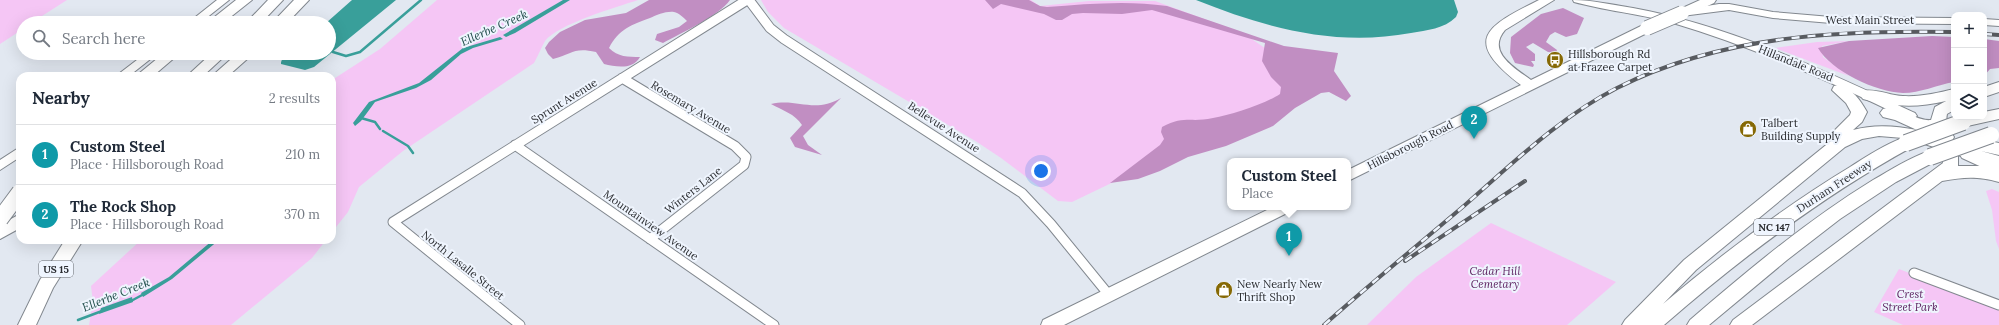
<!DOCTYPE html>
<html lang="en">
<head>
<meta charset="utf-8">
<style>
  body { margin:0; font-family:Lora,serif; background:#f6f6f7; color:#1f2937 }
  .controls { position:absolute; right:12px; top:12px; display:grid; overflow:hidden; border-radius:8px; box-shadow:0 4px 16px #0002 }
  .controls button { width:36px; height:36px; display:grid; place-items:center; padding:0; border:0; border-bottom:1px solid #e0e1e3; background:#fff; color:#1f2937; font:20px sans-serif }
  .you { position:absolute; left:1041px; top:171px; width:14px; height:14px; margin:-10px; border:3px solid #fff; border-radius:50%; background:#1a73e8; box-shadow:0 0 0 6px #1a73e833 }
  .badge { display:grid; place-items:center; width:26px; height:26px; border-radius:50%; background:#1a73e8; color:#fff; font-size:13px; font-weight:700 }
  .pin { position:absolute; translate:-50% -33px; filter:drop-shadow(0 1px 2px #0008) }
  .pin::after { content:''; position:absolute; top:21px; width:14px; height:12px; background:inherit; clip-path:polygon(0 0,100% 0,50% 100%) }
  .popup { position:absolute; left:1227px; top:158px; width:124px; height:52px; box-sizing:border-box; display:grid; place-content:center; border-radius:8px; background:#fff; filter:drop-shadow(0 1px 3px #0005); font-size:13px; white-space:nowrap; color:#747a83 }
  .popup b { font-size:15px; color:#1f2937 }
  .popup::after { content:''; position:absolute; left:50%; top:100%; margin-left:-8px; border:8px solid transparent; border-top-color:#fff }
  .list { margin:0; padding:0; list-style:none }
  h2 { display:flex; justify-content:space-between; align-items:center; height:52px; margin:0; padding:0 16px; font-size:17px }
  h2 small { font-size:13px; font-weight:400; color:#747a83 }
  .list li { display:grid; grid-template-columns:26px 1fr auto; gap:12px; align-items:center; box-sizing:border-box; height:60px; padding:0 16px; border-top:1px solid #e0e1e3 }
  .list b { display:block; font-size:15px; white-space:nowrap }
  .list p { margin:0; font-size:13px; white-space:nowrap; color:#747a83 }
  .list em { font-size:13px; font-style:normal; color:#747a83 }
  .icon { flex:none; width:22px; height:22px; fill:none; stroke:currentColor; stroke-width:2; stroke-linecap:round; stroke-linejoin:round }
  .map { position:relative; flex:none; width:1999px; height:325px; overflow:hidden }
  .search { position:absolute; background:#fff; box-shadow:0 4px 16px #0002; left:16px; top:16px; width:320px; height:44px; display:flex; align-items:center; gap:10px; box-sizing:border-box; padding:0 14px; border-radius:22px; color:#747a83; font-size:15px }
  .panel { position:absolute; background:#fff; box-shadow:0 4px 16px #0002; left:16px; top:72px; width:320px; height:172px; border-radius:12px }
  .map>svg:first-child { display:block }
  .green { fill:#f5c6f5 }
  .forest { fill:#c18ec2 }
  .water { fill:#399f9a }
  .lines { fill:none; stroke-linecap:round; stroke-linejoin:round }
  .stream { stroke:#399f9a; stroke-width:2.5 }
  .street-casing { stroke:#82888f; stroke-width:11 }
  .secondary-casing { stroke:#82888f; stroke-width:2 }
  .primary-casing { stroke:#82888f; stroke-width:2 }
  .highway-casing { stroke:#82888f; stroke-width:2 }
  .street { stroke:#fff; stroke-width:9 }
  .secondary { fill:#fff; fill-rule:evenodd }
  .primary { fill:#fff; fill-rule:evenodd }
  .highway { fill:#fff; fill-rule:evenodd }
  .rail-casing { stroke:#585b60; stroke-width:4 }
  .rail { stroke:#eff5fe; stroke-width:2.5; stroke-dasharray:8; stroke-linecap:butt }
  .primary-bridge-casing { stroke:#82888f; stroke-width:16; stroke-linecap:butt }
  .highway-bridge-casing { stroke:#82888f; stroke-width:18; stroke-linecap:butt }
  .primary-bridge { stroke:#fff; stroke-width:14 }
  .highway-bridge { stroke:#fff; stroke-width:16 }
  .labels { text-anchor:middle; stroke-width:4; stroke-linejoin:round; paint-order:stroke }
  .shield { fill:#eff5fe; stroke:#65686e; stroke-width:1 }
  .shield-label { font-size:10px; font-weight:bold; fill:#2a2c30 }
  .street-label { font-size:11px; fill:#2a2c30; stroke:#eff5fe }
  .poi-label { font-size:11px; fill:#2a2c30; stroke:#eff5fe; text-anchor:start }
  .park-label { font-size:11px; font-style:italic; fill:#591c5c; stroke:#eff5fe }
  .water-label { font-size:12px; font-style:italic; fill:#1f4c49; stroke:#eff5fe }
</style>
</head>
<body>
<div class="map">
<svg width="1999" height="325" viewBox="0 0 1999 325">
  <rect width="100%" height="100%" fill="#e2e8f1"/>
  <!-- green -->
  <path class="green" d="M 0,0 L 67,0 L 31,23 L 23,23 L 23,29 L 0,44 Z
    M 437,0 L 638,0 C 617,7 558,24 545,41 C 541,48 538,56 534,63 L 403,151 L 359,187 L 348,212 L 332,232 L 332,80 L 380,49 Z
    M 761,0 L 1031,0 L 1040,6 L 1089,1 L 1155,1 L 1243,33 L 1272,53 L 1290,97 L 1072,202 L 1058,201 L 1001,158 L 977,142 L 784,28 L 768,12 Z
    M 1849,41 L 1822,46 L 1823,57 L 1849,76 L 1775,48 L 1817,42 Z
    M 1992,189 L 1999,192 L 1999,249 L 1996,241 L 1992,210 L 1986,191 Z
    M 1491,223 L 1616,282 L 1567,325 L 1367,325 L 1416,277 Z
    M 141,240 L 326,240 L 312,258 L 231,325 L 89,325 L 93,302 L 91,286 Z
    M 1899,269 L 1999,308 L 1999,325 L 1903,325 L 1874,312 Z"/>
  <!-- forest -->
  <path class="forest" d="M 649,0 L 730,0 C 719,16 681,33 663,43 L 655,40 L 657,34 L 679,27 L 687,21 C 683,17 679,13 674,12 C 666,11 657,15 650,18 C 631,25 619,29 609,48 C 618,57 628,57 640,57 C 633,70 616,67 604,64 L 596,52 C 573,47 573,54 553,59 L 548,54 L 545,48 L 549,42 L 560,32 L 585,20 L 626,13 Z
    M 985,0 L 1029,0 L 1040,6 L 1047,7 C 1086,4 1127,0 1167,6 L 1284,46 L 1338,53 L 1334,71 L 1351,96 L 1346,101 L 1329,92 L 1321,93 L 1295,108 L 1273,126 L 1226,146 L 1188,157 L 1160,171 L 1138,179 L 1110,183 L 1160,145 L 1164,139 L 1161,132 L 1162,127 C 1185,115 1191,123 1213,118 C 1231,115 1265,104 1280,94 L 1281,87 L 1271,77 L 1262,61 L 1265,43 L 1152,10 L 1122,14 L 1083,13 L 1072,14 L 1062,20 L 1056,20 L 1044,14 L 1001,4 L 993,9 Z
    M 1563,8 L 1584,18 L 1577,34 L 1566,37 L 1555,32 L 1550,35 L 1546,42 L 1557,50 L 1556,53 L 1548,52 L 1533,43 L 1526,47 L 1535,54 L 1535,61 L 1531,61 L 1534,65 L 1533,67 L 1515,63 L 1510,53 L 1511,37 L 1541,14 Z
    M 1932,36 L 1954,37 L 1954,82 C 1937,85 1920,93 1903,93 C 1876,92 1831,71 1818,48 L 1849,41 Z
    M 1984,39 L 1999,41 L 1999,68 L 1990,69 L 1984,76 Z
    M 841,98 L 803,136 L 808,145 L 822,155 L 795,147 L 790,138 L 802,125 C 795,114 782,110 771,104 C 798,98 814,114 841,98 Z"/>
  <!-- water -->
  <path class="water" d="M 352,0 L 396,0 L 314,67 L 305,70 L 281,64 C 281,48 317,53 329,53 L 329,23 L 326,23 Z
    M 563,0 L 570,0 L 515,33 L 506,37 L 503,35 Z
    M 1196,0 L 1454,0 L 1458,12 L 1456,17 C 1444,29 1427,30 1411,33 C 1335,47 1266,28 1196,0 Z
    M 500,37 L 503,39 L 473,48 L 461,54 L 431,80 L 416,88 L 375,102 L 361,121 L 355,126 L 353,123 L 369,102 L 419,83 L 463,48 Z
    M 213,240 L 219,240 L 172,279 L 143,297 L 141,293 L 169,277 Z
    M 132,297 L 133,302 L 99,314 L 101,308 L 104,307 Z"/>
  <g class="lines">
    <!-- stream -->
    <path class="stream" d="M 333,52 L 346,56 L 360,52 L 421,0
      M 361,118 L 375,122 L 380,129
      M 383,131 L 408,146 L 413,153
      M 131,301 L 144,294
      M 78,320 L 102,311"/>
    <defs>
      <path id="street" d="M 749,0 L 770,28 L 784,39 L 1022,193 L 1051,224 L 1109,295
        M 622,78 L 735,146 L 746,157 L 744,165 L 650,239
        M 515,145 L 774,325
        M 1914,273 L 1999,305
        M 520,325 L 393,222 L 747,0"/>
      <path id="secondary" d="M 217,0 L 229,0 L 200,23 L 188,23 Z
        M 1573,0 C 1593,0 1613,5 1633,8 C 1732,26 1825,71 1915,113 L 1917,116 L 1911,120 L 1907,119 C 1831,82 1754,47 1673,23 C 1641,14 1607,11 1574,2 Z
        M 1719,4 L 1729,4 L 1773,12 L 1831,17 L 1954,18 L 1954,24 L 1831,23 L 1773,18 L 1729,10 L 1682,16 L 1677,13 L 1682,10 Z
        M 1984,19 L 1999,20 L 1999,26 L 1984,25 Z
        M 146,53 L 158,53 L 129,76 L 116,76 Z
        M 20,147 L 20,157 L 0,170 L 0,160 Z
        M 1966,151 L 1999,166 L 1999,175 L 1962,158 L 1960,155 L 1962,152 Z"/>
      <path id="primary" d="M 1539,0 L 1554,0 L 1505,30 C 1486,52 1515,68 1531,80 L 1643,25 L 1651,25 L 1653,28 L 1651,31 L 1348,181 L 1348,170 L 1521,85 C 1462,40 1485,27 1539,0 Z
        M 1700,0 L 1716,0 L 1714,3 L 1686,16 L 1678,16 L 1676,13 L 1678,10 Z
        M 1273,207 L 1293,207 L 1291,211 L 1064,325 L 1041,325 L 1043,320 Z"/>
      <path id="highway" d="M 236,0 L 252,0 L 223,23 L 207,23 Z
        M 268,0 L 283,0 L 261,23 L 246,23 Z
        M 294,0 L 309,0 L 287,23 L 272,23 Z
        M 164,53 L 180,53 L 153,76 L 136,76 Z
        M 212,53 L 228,53 L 203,76 L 187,76 Z
        M 238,53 L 254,53 L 228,76 L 212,76 Z
        M 1999,82 L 1999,92 L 1984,97 L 1984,87 Z
        M 1839,85 C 1853,89 1860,100 1867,112 L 1862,122 L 1853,130 C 1875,124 1895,126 1917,130 L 1895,120 L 1883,117 L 1880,113 L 1883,109 C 1900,104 1915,122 1931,120 L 1935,107 L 1946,101 C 1917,108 1892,107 1863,99 L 1860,95 L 1863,91 C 1875,88 1891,96 1903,96 C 1921,97 1937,93 1954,89 L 1954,110 L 1947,114 C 1945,123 1949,129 1954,137 L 1952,141 L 1961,144 L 1962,139 L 1968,137 L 1999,143 L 1999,155 L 1981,151 L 1999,156 L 1999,168 L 1958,155 L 1958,166 L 1983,166 L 1999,170 L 1999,182 C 1977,176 1964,177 1942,181 L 1752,325 L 1730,325 L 1733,320 L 1943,163 L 1940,149 L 1912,140 L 1914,143 L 1912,147 C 1821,197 1741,258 1664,325 L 1622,325 L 1625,320 L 1684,260 L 1831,141 L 1828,137 L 1850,115 L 1851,112 L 1846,103 L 1832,90 L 1834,86 ZM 1879,136 L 1903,138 C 1885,144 1866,157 1850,167 C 1784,207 1722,254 1663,304 L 1696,270 L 1845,147 L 1862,139 Z
        M 1999,109 L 1999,119 L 1963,127 L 1958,126 L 1955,122 L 1958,118 L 1984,117 L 1984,112 Z
        M 1930,151 L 1936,153 L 1938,157 L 1936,161 L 1896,182 L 1840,219 L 1787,260 L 1709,325 L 1687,325 L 1690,320 C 1748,270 1808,220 1873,180 C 1891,170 1910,157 1930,151 Z
        M 20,214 L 20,228 L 0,239 L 0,225 Z
        M 65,240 L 83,240 L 53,288 L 36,325 L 18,325 L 40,280 Z"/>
    </defs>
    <!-- street casing -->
    <use href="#street" class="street-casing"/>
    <!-- secondary casing -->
    <use href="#secondary" class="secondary-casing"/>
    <!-- primary casing -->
    <use href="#primary" class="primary-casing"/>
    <!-- highway casing -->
    <use href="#highway" class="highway-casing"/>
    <!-- street -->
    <use href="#street" class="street"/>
    <!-- secondary -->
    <use href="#secondary" class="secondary"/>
    <!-- primary -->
    <use href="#primary" class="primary"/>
    <!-- highway -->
    <use href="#highway" class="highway"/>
    <defs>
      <path id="rail" d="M 1984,34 L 1999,35
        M 1405,261 L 1525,181
        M 1324,325 C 1370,284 1418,245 1465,205 C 1513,163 1560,117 1617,88 C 1722,35 1839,30 1954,32"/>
    </defs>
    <!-- rail casing -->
    <use href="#rail" class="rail-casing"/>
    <!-- rail -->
    <use href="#rail" class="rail"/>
    <defs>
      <path id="primary-bridge" d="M 1647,28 L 1682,13"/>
      <path id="highway-bridge" d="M 1906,143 L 1963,122
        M 1930,157 L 1991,135
        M 0,219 L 20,192"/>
    </defs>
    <!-- primary-bridge casing -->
    <use href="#primary-bridge" class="primary-bridge-casing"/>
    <!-- highway-bridge casing -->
    <use href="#highway-bridge" class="highway-bridge-casing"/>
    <!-- primary-bridge -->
    <use href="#primary-bridge" class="primary-bridge"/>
    <!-- highway-bridge -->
    <use href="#highway-bridge" class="highway-bridge"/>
  </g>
  <!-- icons -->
  <defs>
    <symbol id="bus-disc" viewBox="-11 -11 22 22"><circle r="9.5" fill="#866905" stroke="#eff5fe"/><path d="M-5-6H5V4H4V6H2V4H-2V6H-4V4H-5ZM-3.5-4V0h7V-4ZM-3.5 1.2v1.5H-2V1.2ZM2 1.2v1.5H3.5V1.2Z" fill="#fff"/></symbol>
    <symbol id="shop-disc" viewBox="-11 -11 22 22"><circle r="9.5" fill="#866905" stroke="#eff5fe"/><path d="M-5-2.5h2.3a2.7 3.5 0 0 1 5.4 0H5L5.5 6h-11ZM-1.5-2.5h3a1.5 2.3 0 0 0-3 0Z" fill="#fff"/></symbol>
  </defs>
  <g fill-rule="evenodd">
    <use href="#bus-disc" x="1545" y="50" width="20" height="20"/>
    <use href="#shop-disc" x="1738" y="119" width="20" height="20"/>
    <use href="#shop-disc" x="1214" y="280" width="20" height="20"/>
  </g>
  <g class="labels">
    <!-- shield labels -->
    <g class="shield">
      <rect x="1754" y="219" width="40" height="16" rx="3"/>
      <rect x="39" y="261" width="34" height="16" rx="3"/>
    </g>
    <g class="shield-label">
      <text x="1774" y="231">NC 147</text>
      <text x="56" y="273">US 15</text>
    </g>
    <!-- street labels -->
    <g class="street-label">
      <text x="1870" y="24">West Main Street</text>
      <text transform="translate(1796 63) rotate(22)" y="4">Hillandale Road</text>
      <text transform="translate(564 101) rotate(-32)" y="4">Sprunt Avenue</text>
      <text transform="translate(691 107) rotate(31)" y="4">Rosemary Avenue</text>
      <text transform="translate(944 127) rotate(33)" y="4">Bellevue Avenue</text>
      <text transform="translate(1410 145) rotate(-27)" y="4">Hillsborough Road</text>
      <text transform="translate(1834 186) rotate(-33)" y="4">Durham Freeway</text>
      <text transform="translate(693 190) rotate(-38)" y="4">Winters Lane</text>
      <text transform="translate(651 225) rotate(35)" y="4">Mountainview Avenue</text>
      <text transform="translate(463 265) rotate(39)" y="4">North Lasalle Street</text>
    </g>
    <!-- poi labels -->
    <g class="poi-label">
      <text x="1568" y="58">Hillsborough Rd<tspan x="1568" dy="13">at Frazee Carpet</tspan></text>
      <text x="1761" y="127">Talbert<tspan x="1761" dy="13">Building Supply</tspan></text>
      <text x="1237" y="288">New Nearly New<tspan x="1237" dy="13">Thrift Shop</tspan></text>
    </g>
    <!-- park labels -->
    <g class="park-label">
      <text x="1495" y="275">Cedar Hill<tspan x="1495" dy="13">Cemetary</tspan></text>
      <text x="1910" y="298">Crest<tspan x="1910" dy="13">Street Park</tspan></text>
    </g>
    <!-- water labels -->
    <g class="water-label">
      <text transform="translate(494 28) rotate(-24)" y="4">Ellerbe Creek</text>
      <text transform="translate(116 295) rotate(-22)" y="4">Ellerbe Creek</text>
    </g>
  </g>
</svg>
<div class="controls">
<button>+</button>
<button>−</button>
<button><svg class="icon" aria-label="layers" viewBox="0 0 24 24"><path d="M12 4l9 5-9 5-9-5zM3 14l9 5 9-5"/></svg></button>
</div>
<div class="you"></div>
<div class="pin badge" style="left:1289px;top:256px;background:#0f9aa8">1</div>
<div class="popup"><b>Custom Steel</b>Place</div>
<div class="pin badge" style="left:1474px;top:139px;background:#0f9aa8">2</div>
<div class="search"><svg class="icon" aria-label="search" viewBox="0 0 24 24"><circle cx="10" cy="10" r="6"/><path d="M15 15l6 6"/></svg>Search here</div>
<section class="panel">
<h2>Nearby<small>2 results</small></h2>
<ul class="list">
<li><span class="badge" style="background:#0f9aa8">1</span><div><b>Custom Steel</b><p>Place · Hillsborough Road</p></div><em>210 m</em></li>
<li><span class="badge" style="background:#0f9aa8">2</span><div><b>The Rock Shop</b><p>Place · Hillsborough Road</p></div><em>370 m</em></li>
</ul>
</section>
</div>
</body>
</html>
